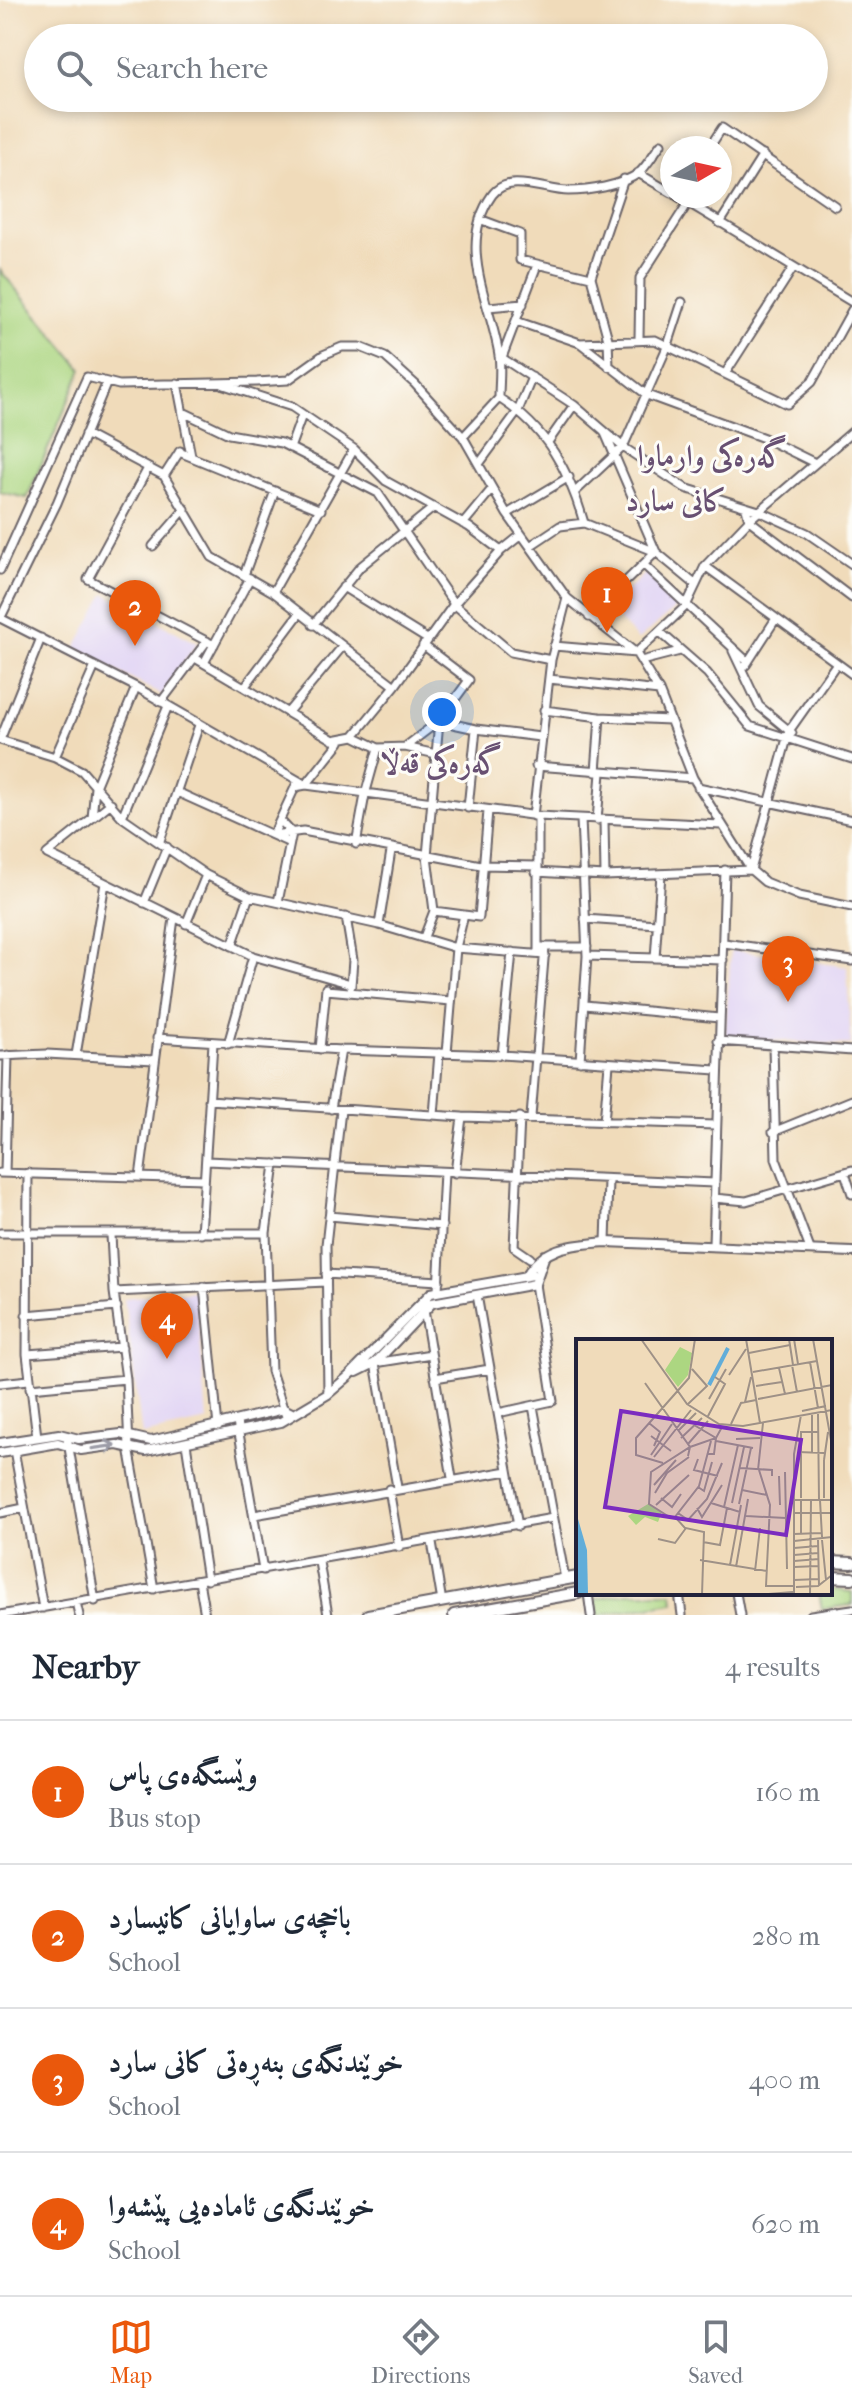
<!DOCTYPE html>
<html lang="en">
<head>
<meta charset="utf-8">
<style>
  body { margin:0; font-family:"IM FELL French Canon",Amiri,serif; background:#f2f2f3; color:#1f2937 }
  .compass { position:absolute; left:660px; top:136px; width:72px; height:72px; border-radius:50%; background:#fff; box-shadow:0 4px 12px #0003; rotate:81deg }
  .you { position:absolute; left:442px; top:712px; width:28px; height:28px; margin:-20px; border:6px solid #fff; border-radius:50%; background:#1a73e8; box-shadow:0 0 0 12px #1a73e833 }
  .badge { display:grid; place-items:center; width:52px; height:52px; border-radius:50%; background:#ea580c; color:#fff; font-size:26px; font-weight:700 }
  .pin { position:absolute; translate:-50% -66px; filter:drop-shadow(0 2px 4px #0008) }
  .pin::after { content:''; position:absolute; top:42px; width:28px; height:24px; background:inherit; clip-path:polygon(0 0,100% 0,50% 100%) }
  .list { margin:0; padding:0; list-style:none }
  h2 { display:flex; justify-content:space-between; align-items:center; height:104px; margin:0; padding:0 32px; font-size:34px }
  h2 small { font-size:26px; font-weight:400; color:#747a83 }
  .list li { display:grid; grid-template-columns:52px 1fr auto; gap:24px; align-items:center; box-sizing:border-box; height:144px; padding:0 32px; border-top:2px solid #e0e1e3 }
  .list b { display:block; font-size:30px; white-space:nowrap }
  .list p { margin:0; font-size:26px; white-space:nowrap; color:#747a83 }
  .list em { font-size:26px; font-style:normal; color:#747a83 }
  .icon { flex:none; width:44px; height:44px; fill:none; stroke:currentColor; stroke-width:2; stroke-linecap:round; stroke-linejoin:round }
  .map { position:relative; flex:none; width:852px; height:1615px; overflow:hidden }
  .search { position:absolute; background:#fff; box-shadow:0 4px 12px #0003; left:24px; right:24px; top:24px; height:88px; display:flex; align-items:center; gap:20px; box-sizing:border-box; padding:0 28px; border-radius:44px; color:#747a83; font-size:30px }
  .sheet { height:680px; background:#fff }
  nav { display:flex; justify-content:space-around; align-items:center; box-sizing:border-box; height:112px; border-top:2px solid #e0e1e3; background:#fff; font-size:22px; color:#747a83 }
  nav a { display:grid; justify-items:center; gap:4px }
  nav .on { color:#ea580c }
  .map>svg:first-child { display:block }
  .built { fill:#e1d4f4 }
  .green { fill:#acd681; stroke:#677c5e; stroke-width:2 }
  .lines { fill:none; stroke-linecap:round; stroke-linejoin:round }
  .minor-casing { stroke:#6a6367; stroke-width:11 }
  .tertiary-casing { stroke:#6a6367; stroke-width:12 }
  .primary-casing { stroke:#6a6367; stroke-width:14 }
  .minor { stroke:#fff; stroke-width:7 }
  .tertiary { stroke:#fff; stroke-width:8 }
  .primary { stroke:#fff; stroke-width:10 }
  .oneway { stroke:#9c9ca7 }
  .labels { text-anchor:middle; stroke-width:6; stroke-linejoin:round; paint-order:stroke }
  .quarter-label { font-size:30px; font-weight:bold; fill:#685072; stroke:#fdfcf7 }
  .inset-river { fill:none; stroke:#61add9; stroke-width:4 }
  .inset-road { fill:none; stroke:#9e9187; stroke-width:2 }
  .view { fill:#7b2cbf; fill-opacity:0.15; stroke:#7b2cbf; stroke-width:4 }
  .inset-edge { fill:none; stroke:#22223b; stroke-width:4 }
</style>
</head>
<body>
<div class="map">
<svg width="852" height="1615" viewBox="0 0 852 1615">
  <rect width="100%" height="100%" fill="#fdfcf7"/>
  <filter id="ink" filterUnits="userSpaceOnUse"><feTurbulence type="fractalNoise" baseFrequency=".0125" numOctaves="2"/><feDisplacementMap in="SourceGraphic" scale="16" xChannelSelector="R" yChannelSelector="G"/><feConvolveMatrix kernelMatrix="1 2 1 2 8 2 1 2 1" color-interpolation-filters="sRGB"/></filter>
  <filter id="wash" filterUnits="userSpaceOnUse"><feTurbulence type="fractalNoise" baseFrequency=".006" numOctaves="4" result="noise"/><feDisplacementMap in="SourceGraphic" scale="32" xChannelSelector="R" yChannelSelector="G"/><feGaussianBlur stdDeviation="1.8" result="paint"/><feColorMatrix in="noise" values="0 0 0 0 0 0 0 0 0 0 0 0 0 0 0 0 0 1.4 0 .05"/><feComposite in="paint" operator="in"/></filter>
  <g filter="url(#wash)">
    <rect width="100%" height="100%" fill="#f0dbba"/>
    <!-- built -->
    <path class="built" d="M 647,572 L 679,605 L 638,640 L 608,608 Z
      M 105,594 L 197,643 L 162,695 L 75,649 Z
      M 731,950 L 847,967 L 851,1045 L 725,1037 Z
      M 196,1291 L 207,1421 L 142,1435 L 124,1298 Z"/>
    <!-- green -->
    <path class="green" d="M 0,270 L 82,369 L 27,498 L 0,492 Z
      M 830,1589 L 852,1592 L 852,1605 L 822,1609 L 819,1593 L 830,1593 Z
      M 628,1593 L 673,1593 L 674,1603 L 598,1615 L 596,1599 Z"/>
  </g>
  <g filter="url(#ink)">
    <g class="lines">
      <defs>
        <path id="minor" d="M 709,148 L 722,128 L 835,206
          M 638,173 L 672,193
          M 677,196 L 852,302
          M 482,220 L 520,234 L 520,260 L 591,277
          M 720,223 L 763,155
          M 488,307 L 523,304
          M 516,321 L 580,343 L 647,395 L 764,438 L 815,463
          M 639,338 L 640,278 L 688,203
          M 580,343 L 655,340 L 725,374 L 793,268
          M 499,356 L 574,405 L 623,447 L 685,488 L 759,511 L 807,533 L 852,564
          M 501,360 L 537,265
          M 609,367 L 608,339 L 591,277 L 624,179
          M 725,374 L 787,404 L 812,382 L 852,310
          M 177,383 L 191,456
          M 224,385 L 292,407 L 354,449 L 386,481 L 469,527 L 501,551
          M 499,398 C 547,429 569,470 584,523
          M 183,412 L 229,434 L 281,443 L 378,493 L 454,604 L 511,652 L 551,660
          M 605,433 L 656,552
          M 85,434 L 164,476 L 212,557 L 273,592 L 395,686
          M 463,437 L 499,398 C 499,384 501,369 499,355 C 491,303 456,246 492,195 C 508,172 546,191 568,191 C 589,191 621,186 639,173 C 647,166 654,153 661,144
          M 548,442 L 574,405
          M 290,448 L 302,415
          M 179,452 L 321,510
          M 479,464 L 518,411 L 532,377
          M 147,470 L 88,579 L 214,645
          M 164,476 L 180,451
          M 575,492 L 623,447 L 668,345 L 682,302
          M 746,508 L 749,520 L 852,598
          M 507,514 L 569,477
          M 463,524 L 492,489
          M 153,546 L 185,509
          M 530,546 L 560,526 L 584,523 L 656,552 L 696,585
          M 645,566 L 748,662
          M 705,566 L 852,674
          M 0,570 L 87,377 L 119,385 L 257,382 L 288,380 L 323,355 L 342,347 L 360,347 L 385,357 L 415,384 L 463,437 L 507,514 L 567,598 L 636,653 L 659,691 L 693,778 L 751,870 L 765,882 L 799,896 L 852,907
          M 244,575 L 275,491
          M 343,587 L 427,639
          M 273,592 L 354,449
          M 1,617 L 57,503 L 107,382
          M 589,617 L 656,552
          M 0,618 L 136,687 L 306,785 L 538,816 L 721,825
          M 313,625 L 360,567 L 433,508
          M 660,632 L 707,673 L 750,726 L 852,759
          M 41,638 L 0,740 L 55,757 L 82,771 L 122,817 L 206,875 L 249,896 L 379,925 L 456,948 L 545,955
          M 554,646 L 636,653 L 686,606 L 705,566 L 749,520 L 852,432
          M 733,651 L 759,706 L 792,733
          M 195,658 L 337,742
          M 641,661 L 680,651
          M 204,663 L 250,578
          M 746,665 L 775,620
          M 549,679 L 659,691
          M 246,685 L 300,613
          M 161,702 L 207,641
          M 544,710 L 600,717 L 670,720
          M 288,712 L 342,647
          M 354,736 L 378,748 L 405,747 L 436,754
          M 333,740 L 354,736 L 395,686 L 454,604 L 501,551 L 521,535
          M 405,747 L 439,721 L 469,680 L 423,645
          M 55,757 L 95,666
          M 536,766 L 693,778
          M 596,772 L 600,717
          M 295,787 L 306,785 L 340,742
          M 698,787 L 852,820
          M 177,792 L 290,843
          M 111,803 L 47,854 L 253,956 L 351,984
          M 468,808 L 476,729
          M 533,816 L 551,660 L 567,598
          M 122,817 L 168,706
          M 92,818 L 95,787 L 136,687
          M 597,820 L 601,773
          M 604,820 L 605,876 L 751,870 L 789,731 L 837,663
          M 273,835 L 303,831 L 481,865 L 536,866
          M 273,835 L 297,783
          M 160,841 L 199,725
          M 356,844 L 365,795 L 378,748
          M 536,872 L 605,876
          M 278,902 L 292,833 L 280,820
          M 144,903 L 167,847
          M 434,911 L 479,917 L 488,811
          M 346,917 L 353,960 L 351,986
          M 585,919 L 657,924
          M 186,924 L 206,875
          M 379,925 L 391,851
          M 424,937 L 434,911 L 427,856 L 439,721 L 476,729 L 540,737
          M 724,943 L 852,961
          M 232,946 L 249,896
          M 541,947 L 587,947
          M 538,954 L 538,816
          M 587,956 L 723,960
          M 655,958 L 661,874
          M 326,990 L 451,1001
          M 585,1005 L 719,1018
          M 157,1038 L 341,1050 L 502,1055 L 717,1070
          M 718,1041 L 852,1051
          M 228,1044 L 253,956
          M 773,1046 L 776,1159 L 810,1249
          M 320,1049 L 326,988
          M 447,1053 L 456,948 L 464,915
          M 76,1055 L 105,883
          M 502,1055 L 512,952
          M 0,1056 L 47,1054 L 154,1060
          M 580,1061 L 587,956 L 581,819
          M 209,1100 L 462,1117 L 715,1125
          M 331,1109 L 341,1050
          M 434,1115 L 439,1053
          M 520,1117 L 514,1247 L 530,1258
          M 531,1117 L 545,947
          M 604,1122 L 609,1064
          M 773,1132 L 852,1100
          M 206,1161 L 714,1183
          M 275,1164 L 266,1233 L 271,1371 L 285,1414
          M 0,1173 L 204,1179
          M 5,1173 L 8,1055
          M 28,1173 L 27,1354 L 37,1437
          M 455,1173 L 462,1117
          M 845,1173 L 852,1194
          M 140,1177 L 174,918
          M 714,1198 L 746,1201 L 852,1170
          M 329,1216 L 442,1226
          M 0,1233 L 266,1233
          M 201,1234 L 213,1043
          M 111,1235 L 114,1292 L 126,1379 L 129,1447 L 154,1589
          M 606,1242 L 608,1180
          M 713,1244 L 725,870
          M 326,1274 L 439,1281
          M 204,1287 L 218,1427
          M 438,1291 L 444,1172
          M 114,1292 L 326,1282
          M 477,1295 L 518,1526
          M 424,1310 L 452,1478
          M 26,1315 L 117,1307
          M 27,1354 L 122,1347
          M 435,1378 L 490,1369
          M 0,1383 L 29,1380
          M 30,1388 L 126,1379
          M 328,1394 L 326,1245 L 341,1110
          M 533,1406 L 565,1579
          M 498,1413 L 553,1401 L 535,1284
          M 237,1422 L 263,1570
          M 67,1436 L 95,1601
          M 186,1443 L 207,1580
          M 14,1450 L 43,1608
          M 397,1487 L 375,1363 L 431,1354
          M 389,1489 L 399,1547
          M 0,1513 L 24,1508
          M 254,1515 L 508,1471
          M 432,1542 L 442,1602
          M 319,1562 L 328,1615
          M 199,1581 L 205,1615
          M 588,1593 L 591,1615
          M 679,1593 L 682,1615
          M 736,1593 L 740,1615
          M 76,1602 L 79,1615
          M 0,1615 L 553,1518
          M 811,1615 L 852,1609"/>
        <path id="tertiary" d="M 526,1276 C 545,1245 573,1245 606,1242 L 852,1252
          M 535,1284 L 545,1255
          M 357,1372 L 375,1363 L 432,1303 L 535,1284
          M 0,1443 L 59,1434 L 79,1439 L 121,1434 L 151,1441 L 284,1409 L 292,1413
          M 0,1453 L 58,1443 L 81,1450 L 117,1445 L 146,1451 L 281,1422 L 328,1394 L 349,1376 L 431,1293 L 533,1275"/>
        <path id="primary" d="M 830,1562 L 852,1563
          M 830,1577 L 852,1578
          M 368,1615 L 578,1577
          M 454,1615 L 578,1593"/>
      </defs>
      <!-- minor casing -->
      <use href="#minor" class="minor-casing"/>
      <!-- tertiary casing -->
      <use href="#tertiary" class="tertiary-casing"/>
      <!-- primary casing -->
      <use href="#primary" class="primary-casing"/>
      <!-- minor -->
      <use href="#minor" class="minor"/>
      <!-- tertiary -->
      <use href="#tertiary" class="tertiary"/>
      <!-- primary -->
      <use href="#primary" class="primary"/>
    </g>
    <!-- one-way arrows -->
    <defs><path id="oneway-shaft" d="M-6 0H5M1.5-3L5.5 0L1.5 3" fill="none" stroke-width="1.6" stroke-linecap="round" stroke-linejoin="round" transform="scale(2)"/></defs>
    <use class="oneway" href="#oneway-shaft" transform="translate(104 1447) rotate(-8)"/>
  </g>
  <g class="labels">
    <!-- quarter labels -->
    <g class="quarter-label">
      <text x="712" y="466">گەرەکی وارماوا</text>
      <text x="676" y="511">کانی سارد</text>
      <text x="441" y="773">گەرەکی قەڵا</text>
    </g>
  </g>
  <!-- overview -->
  <g transform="translate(576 1339)">
    <rect width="256" height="256" fill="#f0dbba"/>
    <path d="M 104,8 L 116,14 L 112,36 L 102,48 L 89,31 ZM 72,165 L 86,173 L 82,183 L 69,178 L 60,186 L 52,177 Z" fill="#acd681"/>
    <path d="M 0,173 L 11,211 L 12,256 L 0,256 Z" fill="#61add9"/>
    <path class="inset-river" d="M 133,46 L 152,9"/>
    <path class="inset-road" d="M 65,0 L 111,65 L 143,85 L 167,87 L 256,71M 170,0 L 184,84M 213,0 L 217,26M 218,0 L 222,25M 237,0 L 256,107M 173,14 L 214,6M 234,23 L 242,69M 216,26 L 221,53M 203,29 L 209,55M 177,33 L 241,22M 153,36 L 170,10M 69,44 L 114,108 L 112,117M 180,47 L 206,43M 133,60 L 150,30M 182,60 L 256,46M 169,63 L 175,38M 112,65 L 131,47 L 116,30M 226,72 L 250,67M 242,75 L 243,161M 236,76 L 236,113M 132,77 L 149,45 L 139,38M 73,84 L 84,93 L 78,107M 155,85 L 165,64 L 180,61M 118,86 L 140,99 L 138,115 L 132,115M 102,92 L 120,74M 75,97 L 95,112M 105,99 L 126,79M 160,100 L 184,99M 140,102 L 177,109M 112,105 L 132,82M 222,113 L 248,114M 75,116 L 96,85M 78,118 L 115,71M 122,120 L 118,131 L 142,137M 248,121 L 248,159M 248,121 L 252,93M 87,124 L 60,116 L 60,99 L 113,39 L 119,0M 164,129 L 196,131 L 196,137M 182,131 L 187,84M 183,131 L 194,166 L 190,247 L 219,247M 209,133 L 211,230M 203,137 L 204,166M 78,146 L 100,121M 122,148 L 128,152 L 136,123M 166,151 L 191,156M 79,154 L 91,134 L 113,118M 85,159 L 96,168 L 105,155M 225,159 L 225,93 L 242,93M 217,161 L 256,161M 225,161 L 225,195M 244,161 L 246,198M 135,164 L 164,173M 156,164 L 168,108M 163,165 L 175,109M 80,166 L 113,136M 148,168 L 162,106M 121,169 L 126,178 L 146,146M 102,174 L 112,181 L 131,160 L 146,124M 218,174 L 256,174M 170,177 L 210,179M 95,179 L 73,165 L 75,133 L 114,108 L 140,99 L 146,88M 109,189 L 99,178 L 123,147 L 135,102M 218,195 L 245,194M 82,200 L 99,204 L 110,189 L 128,193 L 126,256M 242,201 L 243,247M 246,201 L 250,241M 218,202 L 256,198M 127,203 L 144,206 L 151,169M 218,209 L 242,207M 218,216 L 242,214M 124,221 L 191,232M 218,222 L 243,220M 154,226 L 165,166M 160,228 L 172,160M 218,228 L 242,227M 179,232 L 184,189M 218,241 L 243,240M 220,248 L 242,247 L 256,236M 181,256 L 217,253M 218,256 L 218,115 L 225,76M 234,256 L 235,161"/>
    <path class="view" d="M 45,72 L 225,101 L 210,196 L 29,168 Z"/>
    <rect width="256" height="256" class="inset-edge"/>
  </g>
</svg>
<svg class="compass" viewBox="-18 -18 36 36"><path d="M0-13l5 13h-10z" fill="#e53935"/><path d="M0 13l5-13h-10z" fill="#747a83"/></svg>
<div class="you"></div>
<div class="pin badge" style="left:607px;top:633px">1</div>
<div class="pin badge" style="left:135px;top:646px">2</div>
<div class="pin badge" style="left:788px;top:1002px">3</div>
<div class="pin badge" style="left:167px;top:1359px">4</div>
<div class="search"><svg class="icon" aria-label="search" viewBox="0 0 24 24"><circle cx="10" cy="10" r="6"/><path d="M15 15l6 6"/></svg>Search here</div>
</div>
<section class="sheet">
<h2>Nearby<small>4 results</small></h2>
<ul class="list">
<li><span class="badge">1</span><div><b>وێستگەەی پاس</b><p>Bus stop</p></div><em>160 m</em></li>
<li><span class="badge">2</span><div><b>باخچەی ساوایانی کانیسارد</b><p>School</p></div><em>280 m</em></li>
<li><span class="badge">3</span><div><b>خوێندنگەی بنەڕەتی کانی سارد</b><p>School</p></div><em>400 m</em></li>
<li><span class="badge">4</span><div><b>خوێندنگەی ئامادەیی پێشەوا</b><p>School</p></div><em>620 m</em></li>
</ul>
</section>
<nav>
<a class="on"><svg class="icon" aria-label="map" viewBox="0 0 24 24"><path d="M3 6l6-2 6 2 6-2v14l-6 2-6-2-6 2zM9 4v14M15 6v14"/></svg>Map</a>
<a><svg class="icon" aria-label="directions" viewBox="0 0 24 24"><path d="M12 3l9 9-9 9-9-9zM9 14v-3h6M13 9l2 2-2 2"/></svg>Directions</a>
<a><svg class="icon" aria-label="saved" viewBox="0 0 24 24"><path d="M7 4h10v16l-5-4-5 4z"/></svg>Saved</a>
</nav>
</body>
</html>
